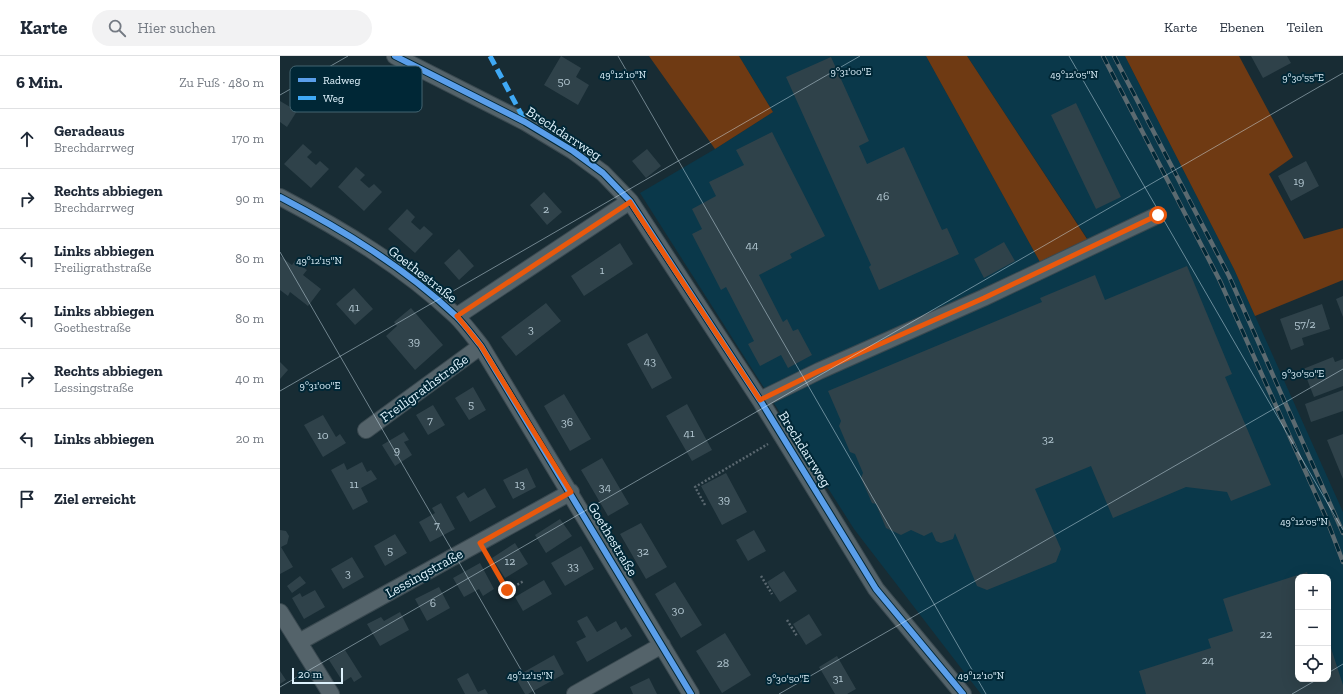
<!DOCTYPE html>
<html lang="de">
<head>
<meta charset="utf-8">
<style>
  body { margin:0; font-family:"Zilla Slab",serif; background:#f2f2f3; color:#1f2937 }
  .controls { position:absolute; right:12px; bottom:12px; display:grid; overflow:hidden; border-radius:8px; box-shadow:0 4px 16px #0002 }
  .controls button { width:36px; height:36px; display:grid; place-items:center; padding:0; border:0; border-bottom:1px solid #e0e1e3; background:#fff; color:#1f2937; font:20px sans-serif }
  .scale { position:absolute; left:12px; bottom:10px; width:51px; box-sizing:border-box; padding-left:4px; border:2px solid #def2fc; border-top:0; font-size:11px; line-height:14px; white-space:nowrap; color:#def2fc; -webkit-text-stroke:3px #002736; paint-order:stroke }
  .stop { position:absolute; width:12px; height:12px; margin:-9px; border:3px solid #ea580c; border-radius:50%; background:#fff }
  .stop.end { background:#ea580c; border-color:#fff; box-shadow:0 1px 4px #0008 }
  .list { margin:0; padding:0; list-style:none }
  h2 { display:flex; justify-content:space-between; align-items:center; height:52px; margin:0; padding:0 16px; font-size:17px }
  h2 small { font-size:13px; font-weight:400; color:#747a83 }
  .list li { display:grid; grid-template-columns:26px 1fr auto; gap:12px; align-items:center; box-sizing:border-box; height:60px; padding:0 16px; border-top:1px solid #e0e1e3 }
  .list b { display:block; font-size:15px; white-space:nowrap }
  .list p { margin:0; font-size:13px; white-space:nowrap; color:#747a83 }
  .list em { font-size:13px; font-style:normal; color:#747a83 }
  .icon { flex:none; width:22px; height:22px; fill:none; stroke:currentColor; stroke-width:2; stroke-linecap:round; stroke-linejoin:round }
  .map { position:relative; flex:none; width:1063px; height:638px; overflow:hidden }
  header { display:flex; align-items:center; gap:24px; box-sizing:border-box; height:56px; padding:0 20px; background:#fff; border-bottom:1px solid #e0e1e3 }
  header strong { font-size:19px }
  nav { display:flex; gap:22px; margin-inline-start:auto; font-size:14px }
  .search { width:280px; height:36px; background:#f2f2f3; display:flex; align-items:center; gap:10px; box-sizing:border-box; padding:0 14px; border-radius:22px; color:#747a83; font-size:15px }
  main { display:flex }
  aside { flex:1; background:#fff }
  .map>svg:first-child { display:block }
  .built { fill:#0a384a; fill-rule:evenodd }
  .green { fill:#6f3a13 }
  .building { fill:#2f424a }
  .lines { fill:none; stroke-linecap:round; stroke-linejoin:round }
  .minor-casing { stroke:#3a4950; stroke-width:18 }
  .path { stroke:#5a6870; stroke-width:2.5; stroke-dasharray:2 2; stroke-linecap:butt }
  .minor { stroke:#54636a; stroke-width:16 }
  .rail-casing { stroke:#5c6a70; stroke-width:4.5 }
  .rail { stroke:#002736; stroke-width:3; stroke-dasharray:9; stroke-linecap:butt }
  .quiet { stroke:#3fa9f5; stroke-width:5; stroke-dasharray:10 5; stroke-linecap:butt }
  .cycleway-casing { stroke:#002736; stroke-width:8 }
  .cycleway { stroke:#5a9eea; stroke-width:6 }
  .route { stroke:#ea580c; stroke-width:5 }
  .ticks { fill:none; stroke:#def2fc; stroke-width:1; stroke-opacity:0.45 }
  .labels { text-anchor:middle; stroke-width:4; stroke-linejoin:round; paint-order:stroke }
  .number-label { font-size:12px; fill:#b2c6d0 }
  .street-label { font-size:14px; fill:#def2fc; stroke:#002736 }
  .key { fill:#002736; stroke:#436471; stroke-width:1 }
  .key-label { font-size:11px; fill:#def2fc }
  .ticks-label { font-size:10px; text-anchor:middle; fill:#def2fc; stroke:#002736; stroke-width:4; stroke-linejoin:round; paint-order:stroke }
</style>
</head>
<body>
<header>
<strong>Karte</strong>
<div class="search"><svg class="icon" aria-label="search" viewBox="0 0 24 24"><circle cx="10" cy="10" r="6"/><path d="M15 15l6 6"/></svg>Hier suchen</div>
<nav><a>Karte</a><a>Ebenen</a><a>Teilen</a></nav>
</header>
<main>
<aside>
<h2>6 Min.<small>Zu Fuß · 480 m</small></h2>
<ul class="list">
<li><svg class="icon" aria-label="ahead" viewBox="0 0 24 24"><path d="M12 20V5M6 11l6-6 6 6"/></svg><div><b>Geradeaus</b><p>Brechdarrweg</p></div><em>170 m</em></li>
<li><svg class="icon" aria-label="right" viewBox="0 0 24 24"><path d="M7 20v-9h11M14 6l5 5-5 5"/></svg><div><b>Rechts abbiegen</b><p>Brechdarrweg</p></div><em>90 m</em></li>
<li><svg class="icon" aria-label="left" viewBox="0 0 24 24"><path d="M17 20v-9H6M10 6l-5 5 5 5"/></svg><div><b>Links abbiegen</b><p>Freiligrathstraße</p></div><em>80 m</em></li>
<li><svg class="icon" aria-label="left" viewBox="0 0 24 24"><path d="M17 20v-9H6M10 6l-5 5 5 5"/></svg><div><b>Links abbiegen</b><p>Goethestraße</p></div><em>80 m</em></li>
<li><svg class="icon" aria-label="right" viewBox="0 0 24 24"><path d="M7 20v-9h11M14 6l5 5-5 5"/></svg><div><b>Rechts abbiegen</b><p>Lessingstraße</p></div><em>40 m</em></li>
<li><svg class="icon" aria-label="left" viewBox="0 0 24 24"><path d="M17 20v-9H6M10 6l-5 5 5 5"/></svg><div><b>Links abbiegen</b></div><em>20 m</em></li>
<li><svg class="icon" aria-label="arrive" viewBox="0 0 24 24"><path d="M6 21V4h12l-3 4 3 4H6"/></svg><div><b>Ziel erreicht</b></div></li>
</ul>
</aside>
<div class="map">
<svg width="1063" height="638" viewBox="0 0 1063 638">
  <rect width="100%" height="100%" fill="#182c34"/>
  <!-- built -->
  <path class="built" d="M 459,0 L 646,0 L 760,206 L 809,185 L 687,0 L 845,0 L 954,213 L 1063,456 L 1063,638 L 701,638 L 574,473 L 360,137 L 435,93 L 493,56 ZM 1018,521 L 1048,521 L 1048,623 L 1018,623 Z"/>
  <!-- green -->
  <path class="green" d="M 369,0 L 459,0 L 493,56 L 435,93 Z
    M 646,0 L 687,0 L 809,186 L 760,206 Z
    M 845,0 L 959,0 L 1013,101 L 989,118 L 1024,183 L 1063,172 L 1063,224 L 975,260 L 954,213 Z"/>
  <!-- building -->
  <path class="building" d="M 281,0 L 301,12 L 296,21 L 309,29 L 298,49 L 264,29 Z
    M 971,0 L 1007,0 L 1011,7 L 983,22 Z
    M 551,1 L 589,85 L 579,90 L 587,108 L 624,91 L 662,174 L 667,172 L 679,198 L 599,234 L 589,211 L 591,209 L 506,21 Z
    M 0,45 L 17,55 L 7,71 L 0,66 Z
    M 796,47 L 841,141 L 816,153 L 771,59 Z
    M 492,76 L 545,180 L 510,198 L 512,202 L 479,219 L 503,266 L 507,263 L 513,275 L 518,273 L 532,299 L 508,312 L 501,299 L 480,310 L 468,288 L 474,285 L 446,231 L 441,234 L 412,178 L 422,173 L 412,153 L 436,140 L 429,126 L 464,109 L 456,94 Z
    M 23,88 L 32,96 L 27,101 L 36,109 L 40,105 L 49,113 L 31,132 L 4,108 Z
    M 367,93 L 381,110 L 366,122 L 352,105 Z
    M 1026,105 L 1039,130 L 1011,145 L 998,120 Z
    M 76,111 L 85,119 L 80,124 L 89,132 L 94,128 L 102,136 L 84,155 L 58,131 Z
    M 264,136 L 282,156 L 267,169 L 250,149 Z
    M 127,153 L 135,161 L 131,166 L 140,174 L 144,170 L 153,178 L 135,197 L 108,173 Z
    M 724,186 L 735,205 L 704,222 L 694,203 Z
    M 340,187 L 353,208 L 304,240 L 291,220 Z
    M 179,193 L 194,210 L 179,224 L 164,207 Z
    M 0,200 L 12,209 L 15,205 L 27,214 L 23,219 L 41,233 L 28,250 L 10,236 L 8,240 L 0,234 Z
    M 907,210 L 952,318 L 945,321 L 991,429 L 951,445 L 947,436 L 906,431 L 833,462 L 811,410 L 755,433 L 781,493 L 776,506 L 707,534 L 697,530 L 675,477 L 673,483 L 661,487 L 656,485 L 652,476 L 644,480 L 631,474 L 621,479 L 606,472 L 596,448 L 592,447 L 581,422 L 583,417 L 575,398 L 570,396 L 559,370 L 561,365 L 548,335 L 762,246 L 760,242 L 815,219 L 825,244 Z
    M 74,232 L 93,253 L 75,269 L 56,248 Z
    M 1063,240 L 1063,261 L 1056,243 Z
    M 266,247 L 281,265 L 236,300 L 221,281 Z
    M 1042,248 L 1050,273 L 1022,282 L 1024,289 L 1011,294 L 1000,263 Z
    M 131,252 L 163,289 L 135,314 L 106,280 L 117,270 L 114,266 Z
    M 367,277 L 392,322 L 372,333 L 347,288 Z
    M 1053,301 L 1055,306 L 1063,303 L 1063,330 L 1034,341 L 1023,313 Z
    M 0,306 L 8,314 L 0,323 Z
    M 193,331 L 206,354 L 189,364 L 175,342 Z
    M 1063,334 L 1063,355 L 1031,366 L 1025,348 Z
    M 284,338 L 311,383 L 290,395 L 264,350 Z
    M 407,348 L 432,394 L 412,405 L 386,360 Z
    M 153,349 L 165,369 L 148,379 L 136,359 Z
    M 43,359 L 56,381 L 60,378 L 66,387 L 43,401 L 24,369 Z
    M 124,376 L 129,384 L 124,386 L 132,399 L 115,410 L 102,389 Z
    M 1063,378 L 1063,423 L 1047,384 Z
    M 322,402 L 349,448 L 328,460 L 301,414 Z
    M 82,406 L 87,416 L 91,414 L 97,423 L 81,432 L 88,446 L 73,454 L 51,414 L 64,407 L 67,414 Z
    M 247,412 L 256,431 L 233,443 L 223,424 Z
    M 446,417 L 467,456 L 442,469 L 421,430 Z
    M 205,432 L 216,451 L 190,466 L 176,441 L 184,436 L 188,442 Z
    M 161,447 L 175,473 L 150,486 L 139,466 L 155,457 L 152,452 Z
    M 280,463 L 292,480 L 266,497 L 255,479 Z
    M 361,467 L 387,511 L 366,523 L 340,478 Z
    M 0,474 L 6,475 L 9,480 L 7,488 L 1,491 L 13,511 L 0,518 Z
    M 474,474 L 486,495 L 468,505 L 456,484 Z
    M 115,478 L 127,497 L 105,510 L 94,490 Z
    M 235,487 L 248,508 L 225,522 L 212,502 Z
    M 301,490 L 314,513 L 285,530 L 271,507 Z
    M 72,501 L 84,521 L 63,533 L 51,513 Z
    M 200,507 L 214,533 L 203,540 L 199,533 L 184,541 L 173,522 Z
    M 504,515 L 517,535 L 500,546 L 487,526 Z
    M 1027,516 L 1029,521 L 1018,521 L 1018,623 L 1048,623 L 1048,583 L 1063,629 L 1063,638 L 866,638 L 859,615 L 931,592 L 928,583 L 953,575 L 943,543 Z
    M 20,520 L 26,527 L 12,537 L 7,530 Z
    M 264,524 L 272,538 L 243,555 L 235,541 Z
    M 395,526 L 422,569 L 401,582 L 375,538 Z
    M 159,531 L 170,552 L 147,565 L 135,543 Z
    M 35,534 L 45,551 L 24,563 L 12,542 L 20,537 L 22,541 Z
    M 120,556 L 129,574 L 100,590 L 87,568 L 101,561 L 104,565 Z
    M 529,558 L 542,579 L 526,589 L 513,568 Z
    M 307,560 L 317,576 L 336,565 L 341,574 L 346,571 L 352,580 L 307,606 L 296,586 L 306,581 L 297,565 Z
    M 445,577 L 471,619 L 442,637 L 416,595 Z
    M 65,594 L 82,621 L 74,626 L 71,621 L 63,626 L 49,604 Z
    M 274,599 L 284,618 L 248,638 L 245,638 L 235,621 Z
    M 557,600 L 576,633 L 567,638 L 555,638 L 539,611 Z
    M 0,615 L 6,624 L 0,628 Z
    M 188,617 L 198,636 L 205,633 L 208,638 L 185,638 L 177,623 Z
    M 369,622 L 377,638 L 353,638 L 350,631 Z"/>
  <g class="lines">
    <defs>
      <path id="minor" d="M 115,0 L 245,66 L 293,95 L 323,117 L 350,145 L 480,344 L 596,533 L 683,638
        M 0,141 C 63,174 124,211 176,260 C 185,269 193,280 201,290 L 411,638
        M 177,260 L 350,145
        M 480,344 L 539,315 L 703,242 L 878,159
        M 86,374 L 201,290
        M 0,556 L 51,638
        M 19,586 L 291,436
        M 295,638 L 382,589"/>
    </defs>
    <!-- minor casing -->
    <use href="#minor" class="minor-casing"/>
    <!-- path -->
    <path class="path" d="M 425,449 L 415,431 L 488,388
      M 207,499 L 227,534 L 244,525
      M 481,520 L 492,538
      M 507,564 L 517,580"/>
    <!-- minor -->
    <use href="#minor" class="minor"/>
    <defs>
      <path id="rail" d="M 823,0 L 940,225 L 1045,459 L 1063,506
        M 834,0 L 949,220 L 1063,477"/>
    </defs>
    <!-- rail casing -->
    <use href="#rail" class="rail-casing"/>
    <!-- rail -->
    <use href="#rail" class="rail"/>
    <!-- quiet -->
    <path class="quiet" d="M 210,0 L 245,65"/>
    <defs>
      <path id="cycleway" d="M 115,0 L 245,66 L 293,95 L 323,117 L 350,145 L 480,344 L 596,533 L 683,638
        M 0,141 C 63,174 124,211 176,260 C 185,269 193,280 201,290 L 411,638"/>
    </defs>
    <!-- cycleway casing -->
    <use href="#cycleway" class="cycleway-casing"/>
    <!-- cycleway -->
    <use href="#cycleway" class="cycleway"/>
  </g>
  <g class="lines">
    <!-- route -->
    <path class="route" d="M 227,534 L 200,487 L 291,436 L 201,290 L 177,260 L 350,146 L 480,344 L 539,315 L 704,242 L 878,159"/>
  </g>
  <!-- ticks -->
  <path class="ticks" d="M 338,0 L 706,638M 789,0 L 1063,474M 0,39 L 68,0M 0,196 L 255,638M 0,335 L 580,0M 1048,617 L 1063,608M 0,631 L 1063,17M 499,638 L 1063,313M 1012,638 L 1038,623"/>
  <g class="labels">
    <!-- number labels -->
    <g class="number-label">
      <text x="284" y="29">50</text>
      <text x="1019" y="129">19</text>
      <text x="603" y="144">46</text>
      <text x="266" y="157">2</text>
      <text x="472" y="193">44</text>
      <text x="322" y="218">1</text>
      <text x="74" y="255">41</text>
      <text x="1025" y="272">57/2</text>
      <text x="251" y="277">3</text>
      <text x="134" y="289">39</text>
      <text x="370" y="309">43</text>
      <text x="191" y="352">5</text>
      <text x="150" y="368">7</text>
      <text x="287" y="370">36</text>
      <text x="409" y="381">41</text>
      <text x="43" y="383">10</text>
      <text x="768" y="387">32</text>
      <text x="117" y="398">9</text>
      <text x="74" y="432">11</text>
      <text x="240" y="432">13</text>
      <text x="325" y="435">34</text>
      <text x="444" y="447">39</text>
      <text x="157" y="473">7</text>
      <text x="110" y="498">5</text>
      <text x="363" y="499">32</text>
      <text x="230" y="509">12</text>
      <text x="293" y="514">33</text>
      <text x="68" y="521">3</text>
      <text x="153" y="551">6</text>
      <text x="398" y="558">30</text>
      <text x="986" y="582">22</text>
      <text x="928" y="608">24</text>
      <text x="443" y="611">28</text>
      <text x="558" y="626">31</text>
    </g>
    <!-- street labels -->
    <g class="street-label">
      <text transform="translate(284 77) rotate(33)" y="5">Brechdarrweg</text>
      <text transform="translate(143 218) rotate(38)" y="5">Goethestraße</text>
      <text transform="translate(144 332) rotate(-36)" y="5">Freiligrathstraße</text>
      <text transform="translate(525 393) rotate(58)" y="5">Brechdarrweg</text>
      <text transform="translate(333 483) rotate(59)" y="5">Goethestraße</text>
      <text transform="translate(144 517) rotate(-29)" y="5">Lessingstraße</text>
    </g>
  </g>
  <!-- legend -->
  <rect x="10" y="10" width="132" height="46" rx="6" class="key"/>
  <rect x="18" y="22" width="18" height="4" fill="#5a9eea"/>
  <rect x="18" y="40" width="18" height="4" fill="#3fa9f5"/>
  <g class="key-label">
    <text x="43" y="28">Radweg</text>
    <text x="43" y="46">Weg</text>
  </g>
  <g class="ticks-label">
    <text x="571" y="19">9°31'00"E</text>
    <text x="343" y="22">49°12'10"N</text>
    <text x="794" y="22">49°12'05"N</text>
    <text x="1023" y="25">9°30'55"E</text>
    <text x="39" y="208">49°12'15"N</text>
    <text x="1023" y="321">9°30'50"E</text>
    <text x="40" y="333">9°31'00"E</text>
    <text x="1024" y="469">49°12'05"N</text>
    <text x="250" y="623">49°12'15"N</text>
    <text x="701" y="623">49°12'10"N</text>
    <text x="508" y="626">9°30'50"E</text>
  </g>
</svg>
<div class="controls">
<button>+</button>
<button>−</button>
<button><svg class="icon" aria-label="locate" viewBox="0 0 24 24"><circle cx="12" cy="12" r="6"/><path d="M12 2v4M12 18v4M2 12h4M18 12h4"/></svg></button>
</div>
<div class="scale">20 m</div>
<div class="stop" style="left:878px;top:159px"></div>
<div class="stop end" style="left:227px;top:534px"></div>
</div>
</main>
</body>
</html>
